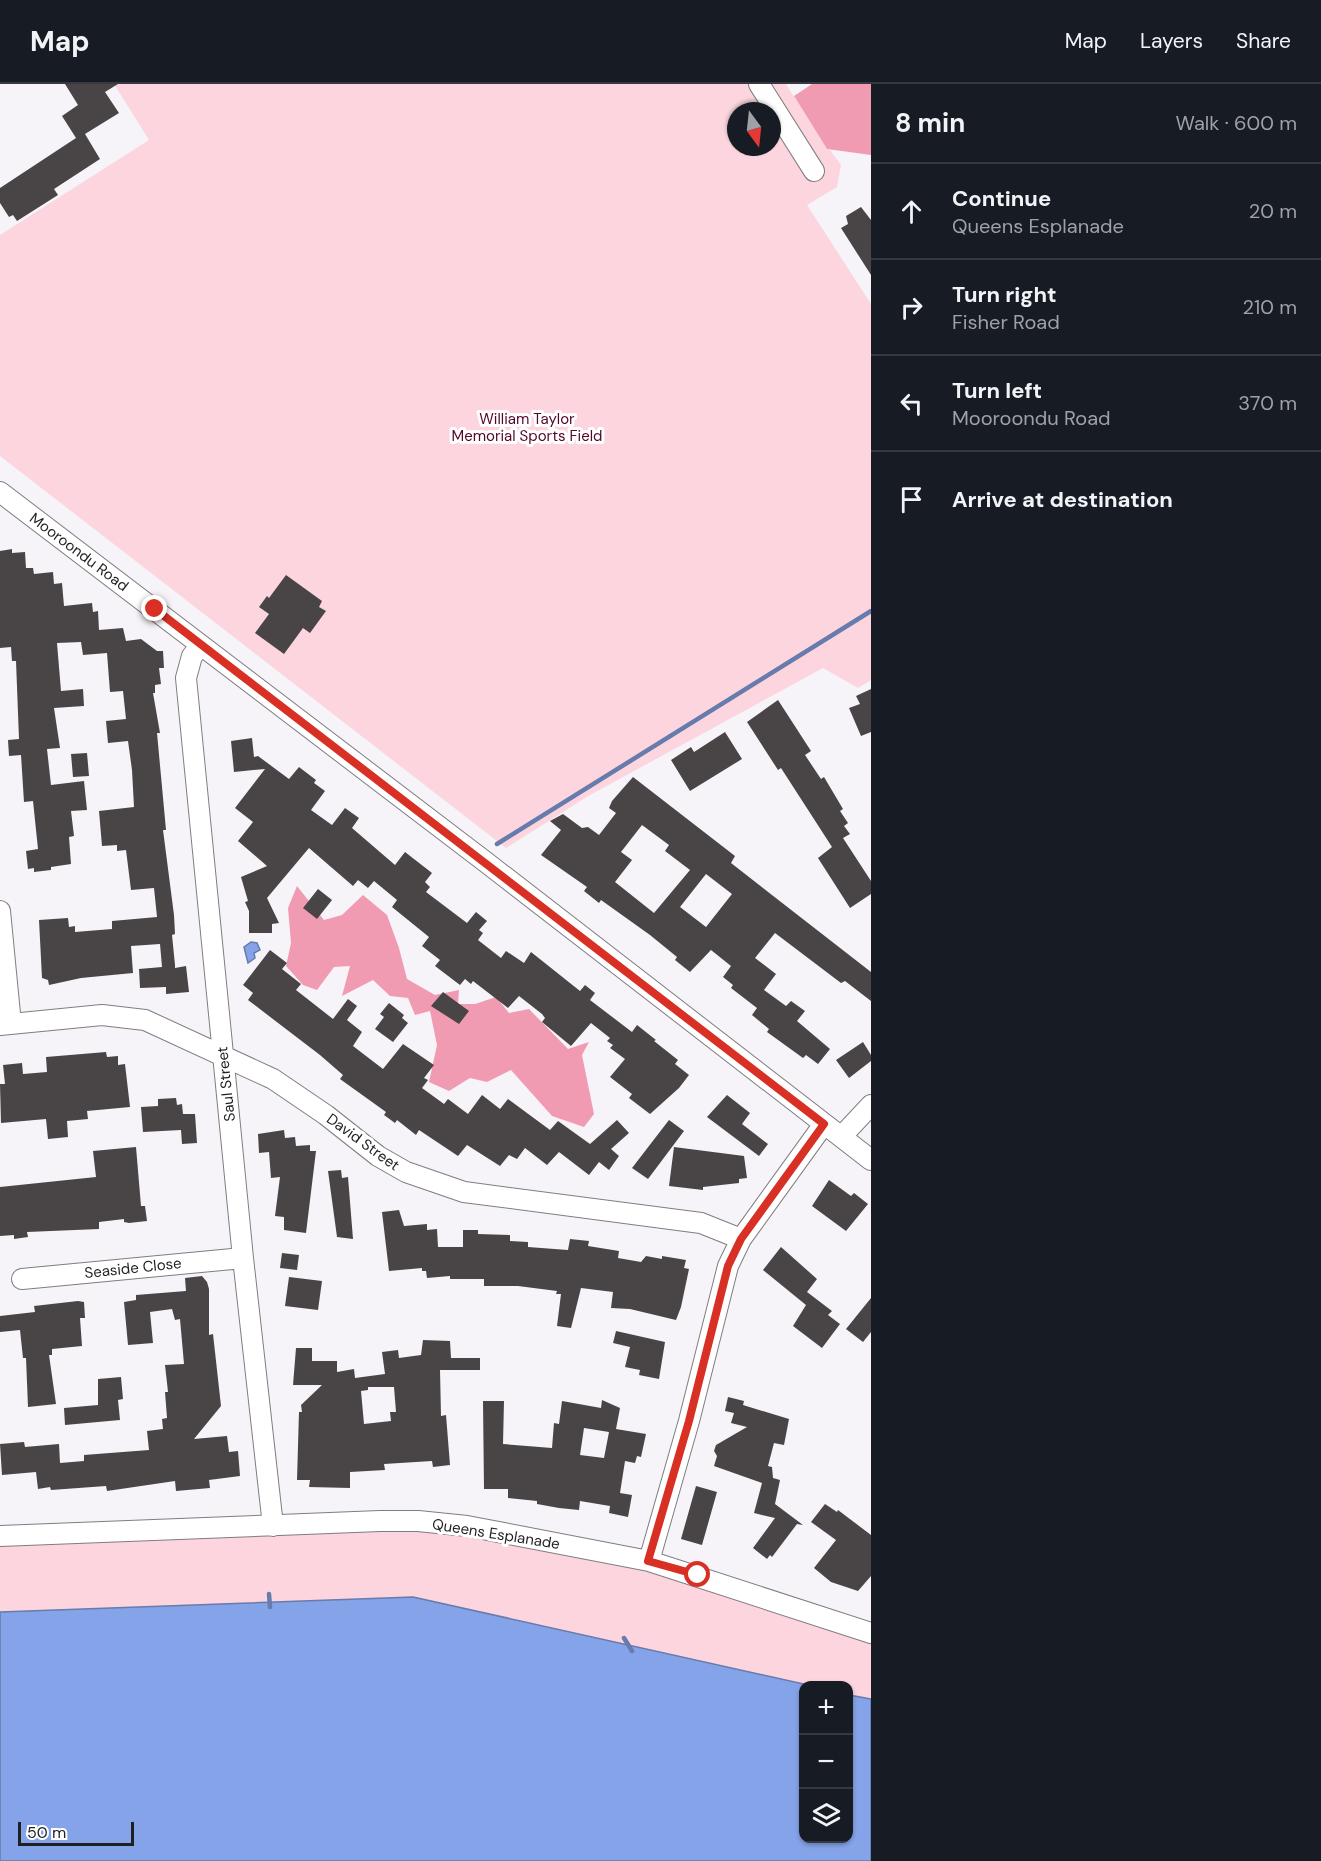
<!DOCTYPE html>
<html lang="en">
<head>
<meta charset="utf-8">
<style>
  body { margin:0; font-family:"DM Sans",sans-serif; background:#242831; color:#f1f3f6 }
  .controls { position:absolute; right:18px; bottom:18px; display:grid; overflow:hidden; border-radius:12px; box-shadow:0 2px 4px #0004 }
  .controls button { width:54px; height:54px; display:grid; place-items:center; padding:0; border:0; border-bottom:2px solid #363941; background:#171b24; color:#f1f3f6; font:30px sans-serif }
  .compass { position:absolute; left:727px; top:18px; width:54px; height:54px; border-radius:50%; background:#171b24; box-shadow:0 2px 4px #0004; rotate:165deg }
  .scale { position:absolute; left:18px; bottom:15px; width:116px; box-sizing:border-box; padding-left:6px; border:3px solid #201f21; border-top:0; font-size:16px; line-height:21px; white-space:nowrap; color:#201f21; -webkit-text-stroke:4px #fff; paint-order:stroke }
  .stop { position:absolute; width:18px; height:18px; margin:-14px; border:4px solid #d93025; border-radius:50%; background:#fff }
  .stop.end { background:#d93025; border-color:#fff; box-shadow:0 2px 6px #0008 }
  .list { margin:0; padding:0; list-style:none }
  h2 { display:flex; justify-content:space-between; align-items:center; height:78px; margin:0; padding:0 24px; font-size:26px }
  h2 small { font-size:20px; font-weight:400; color:#9ea1a6 }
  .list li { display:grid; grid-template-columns:39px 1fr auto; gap:18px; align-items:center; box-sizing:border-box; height:96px; padding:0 24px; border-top:2px solid #363941 }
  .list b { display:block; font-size:22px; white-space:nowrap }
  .list p { margin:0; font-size:20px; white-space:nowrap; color:#9ea1a6 }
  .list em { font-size:20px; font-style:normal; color:#9ea1a6 }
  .icon { flex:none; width:33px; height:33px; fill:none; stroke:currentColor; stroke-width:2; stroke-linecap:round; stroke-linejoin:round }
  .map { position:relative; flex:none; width:871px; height:1777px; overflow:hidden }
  header { display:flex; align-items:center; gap:36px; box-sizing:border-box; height:84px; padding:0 30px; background:#171b24; border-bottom:2px solid #363941 }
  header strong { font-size:28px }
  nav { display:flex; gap:33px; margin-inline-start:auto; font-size:21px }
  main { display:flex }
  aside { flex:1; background:#171b24 }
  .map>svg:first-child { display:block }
  .green { fill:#fcd5de; fill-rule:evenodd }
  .forest { fill:#f19bb2 }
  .water { fill:#85a3e8; stroke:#677bac; stroke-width:1.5 }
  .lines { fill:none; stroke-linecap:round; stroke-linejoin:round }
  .stream { stroke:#677bac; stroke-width:4.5 }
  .building { fill:#494547; fill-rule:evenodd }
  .minor-casing { stroke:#7f7d81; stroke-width:22 }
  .minor { stroke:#fff; stroke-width:20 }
  .route { stroke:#d93025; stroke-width:8 }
  .labels { text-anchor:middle; stroke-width:6; stroke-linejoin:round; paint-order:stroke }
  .park-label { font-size:15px; fill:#540728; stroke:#fff }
  .street-label { font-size:15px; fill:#201f21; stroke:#fff }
</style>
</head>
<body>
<header>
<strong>Map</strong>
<nav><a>Map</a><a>Layers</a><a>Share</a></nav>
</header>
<main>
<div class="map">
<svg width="871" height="1777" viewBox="0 0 871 1777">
  <rect width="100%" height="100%" fill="#f6f4f8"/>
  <!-- green -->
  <path class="green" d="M 114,0 L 786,0 L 827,65 L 830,66 L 841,81 L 837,103 L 807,121 L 871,220 L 871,596 L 858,604 L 823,584 L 590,711 L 506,764 L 0,372 L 0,151 L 149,56 ZM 736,27 L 772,27 L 772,63 L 736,63 Z
    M 380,1437 L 649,1477 L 871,1549 L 871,1615 L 849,1610 L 848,1602 L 808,1601 L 631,1562 L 0,1766 L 0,1452 Z"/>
  <!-- forest -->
  <path class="forest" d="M 812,0 L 871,0 L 871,71 L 827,65 L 794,12 Z
    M 297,802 L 324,836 L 342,831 L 363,811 L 387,831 L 399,864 L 407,895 L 435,911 L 459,906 L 458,920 L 475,920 L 496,913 L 509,929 L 529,925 L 568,965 L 589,958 L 582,971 L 594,1030 L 584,1043 L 552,1032 L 511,986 L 487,998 L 470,994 L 449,1007 L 429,998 L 437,961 L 430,927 L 415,931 L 408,914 L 390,912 L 373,896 L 342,912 L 350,882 L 334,883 L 317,906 L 303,901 L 286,882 L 291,859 L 288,824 Z"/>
  <!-- water -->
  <path class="water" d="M 251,858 L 257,859 L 260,866 L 254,869 L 255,874 L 248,879 L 244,863 Z
    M 413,1513 L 808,1601 L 804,1602 L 804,1754 L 848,1754 L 849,1611 L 871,1615 L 871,1777 L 0,1777 L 0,1528 Z"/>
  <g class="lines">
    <!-- stream -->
    <path class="stream" d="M 497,760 L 871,527
      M 269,1510 L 270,1523
      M 624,1554 L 632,1567"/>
  </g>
  <!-- building -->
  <path class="building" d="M 65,0 L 118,0 L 105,8 L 119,29 L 85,50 L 100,75 L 54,105 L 58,111 L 17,137 L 13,131 L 9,133 L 0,119 L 0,104 L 76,54 L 62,32 L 78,21 Z
    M 861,123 L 871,136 L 871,191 L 841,144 L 848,140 L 846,132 Z
    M 12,465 L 12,469 L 25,468 L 26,484 L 33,484 L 34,490 L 53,488 L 54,500 L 62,499 L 64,522 L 92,519 L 93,528 L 98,527 L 99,546 L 123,544 L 126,557 L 141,555 L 157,567 L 163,567 L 164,584 L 159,584 L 161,600 L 155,601 L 155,609 L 153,609 L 160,649 L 157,649 L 166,746 L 163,746 L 174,831 L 175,850 L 172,851 L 175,881 L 175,884 L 186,882 L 189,908 L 166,910 L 166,903 L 140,904 L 139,885 L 162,883 L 160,860 L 131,862 L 133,889 L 81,894 L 49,901 L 48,896 L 42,894 L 39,836 L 68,834 L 69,843 L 75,842 L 75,848 L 112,845 L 112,837 L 157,833 L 154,804 L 131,806 L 126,766 L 117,767 L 117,761 L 102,762 L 99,727 L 134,723 L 132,686 L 128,657 L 108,659 L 106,637 L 126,635 L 123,607 L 110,608 L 107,569 L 83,571 L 81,558 L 57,559 L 61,607 L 83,605 L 84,622 L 54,624 L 60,664 L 47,665 L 51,701 L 84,697 L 87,726 L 71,727 L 74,752 L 69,753 L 71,780 L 51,783 L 51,786 L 34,788 L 34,784 L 28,785 L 26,767 L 38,765 L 33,717 L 24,718 L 21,671 L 9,672 L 8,656 L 19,655 L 16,577 L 12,577 L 11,563 L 0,564 L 0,467 Z
    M 286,491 L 322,517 L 319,523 L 326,527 L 310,549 L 303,544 L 284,570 L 255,549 L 269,530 L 259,523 L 267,512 L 269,514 Z
    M 871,605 L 871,648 L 861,652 L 849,624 L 860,620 L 856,612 Z
    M 778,616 L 811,667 L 805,671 L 821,695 L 824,693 L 843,725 L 840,727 L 848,739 L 844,742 L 850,750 L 843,754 L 871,797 L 871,810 L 850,824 L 818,774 L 832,763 L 781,684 L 778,686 L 747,638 Z
    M 725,648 L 742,675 L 690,707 L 671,676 L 691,663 L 694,668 Z
    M 252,654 L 254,673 L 258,672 L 289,695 L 299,683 L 316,696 L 314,699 L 325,707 L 311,726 L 332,741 L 345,724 L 359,734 L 352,744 L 395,781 L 405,768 L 432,789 L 425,798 L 430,803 L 426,808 L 467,839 L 476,828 L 487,837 L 479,846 L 483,849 L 478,856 L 501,874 L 506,867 L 524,879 L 531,868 L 580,907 L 585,901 L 595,909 L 590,916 L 632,948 L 637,941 L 656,956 L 654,957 L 678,976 L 675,980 L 689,991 L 679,1004 L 650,1030 L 629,1014 L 632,1010 L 610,993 L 625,975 L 610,964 L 613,961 L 607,957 L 610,954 L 591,939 L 571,962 L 542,938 L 545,934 L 542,930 L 519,912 L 508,924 L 473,897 L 471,900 L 465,895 L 460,901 L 435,882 L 440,876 L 422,862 L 429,853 L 392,823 L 397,816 L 374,797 L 368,804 L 358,796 L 353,802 L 309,764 L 267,814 L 279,839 L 272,840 L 272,849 L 249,849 L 249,827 L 245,818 L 248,817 L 241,793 L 267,782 L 238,757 L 253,738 L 235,724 L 265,685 L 234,688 L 231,657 Z
    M 87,669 L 89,692 L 73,693 L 71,670 Z
    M 633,693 L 735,772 L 731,779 L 871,888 L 871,917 L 845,897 L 841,899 L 775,849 L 755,874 L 776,890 L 764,906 L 786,922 L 791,917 L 805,927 L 797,937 L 830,965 L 818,980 L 806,971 L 803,974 L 767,948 L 769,945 L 752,931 L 757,924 L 731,904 L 733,901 L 723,893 L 731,882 L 711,866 L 690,888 L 675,876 L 677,873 L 650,851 L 601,816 L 599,819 L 584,807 L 587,803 L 541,771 L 561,746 L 550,737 L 563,730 L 582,744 L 588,743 L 599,751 L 616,729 L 609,724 L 612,717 ZM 642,741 L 669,761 L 665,767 L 690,786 L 654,829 L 615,798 L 632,776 L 621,768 ZM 706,790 L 732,810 L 706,843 L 680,823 Z
    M 318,805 L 332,816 L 317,835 L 303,824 Z
    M 270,866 L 287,879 L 282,885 L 301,900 L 296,906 L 333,935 L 348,915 L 357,922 L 347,936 L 362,948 L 353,962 L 383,985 L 403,960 L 434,981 L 424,994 L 428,996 L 422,1004 L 444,1020 L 448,1015 L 468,1030 L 482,1011 L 500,1025 L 508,1015 L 550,1046 L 558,1037 L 590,1060 L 617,1036 L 629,1049 L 611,1065 L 619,1072 L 609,1086 L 599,1078 L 589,1091 L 559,1068 L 547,1081 L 525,1064 L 517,1075 L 509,1071 L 500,1082 L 467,1061 L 458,1072 L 419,1046 L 416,1051 L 397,1036 L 395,1039 L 384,1031 L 386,1028 L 340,995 L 343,991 L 320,971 L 248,916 L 253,909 L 243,901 Z
    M 443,908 L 469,927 L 459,940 L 431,922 Z
    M 389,919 L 404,931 L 402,934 L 408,939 L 393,958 L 375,945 L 384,933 L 380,930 Z
    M 863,958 L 871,971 L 871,977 L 849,994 L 836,976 Z
    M 106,968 L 107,973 L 118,972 L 118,981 L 125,980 L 130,1023 L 87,1027 L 88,1035 L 67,1037 L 68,1053 L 48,1055 L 46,1035 L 1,1039 L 0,1000 L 5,1000 L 3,981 L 22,979 L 23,990 L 47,988 L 46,973 Z
    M 727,1011 L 750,1029 L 742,1040 L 768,1060 L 759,1072 L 707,1033 Z
    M 176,1014 L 177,1021 L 182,1020 L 183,1030 L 195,1030 L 197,1059 L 182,1060 L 181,1046 L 143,1048 L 141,1023 L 158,1022 L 158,1015 Z
    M 669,1036 L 684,1047 L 648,1095 L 632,1084 Z
    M 284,1046 L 285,1054 L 295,1053 L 296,1062 L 310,1061 L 310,1067 L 316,1067 L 306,1149 L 284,1146 L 284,1133 L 275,1132 L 280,1093 L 271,1094 L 269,1068 L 259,1069 L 258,1050 Z
    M 136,1063 L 141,1122 L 145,1122 L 147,1137 L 129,1139 L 124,1138 L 124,1135 L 99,1138 L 99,1145 L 27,1148 L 28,1153 L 14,1155 L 14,1151 L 0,1152 L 0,1103 L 96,1093 L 93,1067 Z
    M 674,1063 L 744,1072 L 747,1094 L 739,1095 L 739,1099 L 703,1103 L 703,1106 L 669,1102 Z
    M 341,1086 L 342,1094 L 348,1093 L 353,1155 L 337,1153 L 328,1087 Z
    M 829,1096 L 851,1112 L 854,1109 L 868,1120 L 846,1147 L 812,1122 Z
    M 399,1126 L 404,1142 L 427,1140 L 427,1146 L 437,1145 L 438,1163 L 463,1163 L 463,1146 L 478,1146 L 478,1150 L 510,1151 L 510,1157 L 528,1158 L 528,1163 L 568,1166 L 570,1155 L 589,1157 L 588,1162 L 619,1167 L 618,1174 L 641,1178 L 646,1172 L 662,1175 L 662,1172 L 686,1176 L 684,1184 L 689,1185 L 681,1223 L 676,1236 L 630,1225 L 611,1224 L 613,1208 L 581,1204 L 571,1244 L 557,1242 L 561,1210 L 556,1210 L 557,1207 L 518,1202 L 484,1202 L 484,1195 L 450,1195 L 450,1192 L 427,1194 L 426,1187 L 422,1187 L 422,1184 L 389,1187 L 382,1128 Z
    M 781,1163 L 817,1195 L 807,1208 L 832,1227 L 828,1231 L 840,1240 L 822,1264 L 793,1242 L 806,1221 L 763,1186 Z
    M 282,1169 L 299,1171 L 297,1186 L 280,1184 Z
    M 202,1192 L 207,1198 L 209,1205 L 209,1251 L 213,1250 L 221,1322 L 194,1355 L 227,1352 L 229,1368 L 238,1367 L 240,1392 L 209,1396 L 210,1404 L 176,1407 L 175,1397 L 107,1407 L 106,1402 L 51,1406 L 50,1403 L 38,1405 L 36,1388 L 2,1391 L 0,1360 L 24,1358 L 25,1363 L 59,1360 L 60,1379 L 84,1377 L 84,1371 L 149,1366 L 147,1347 L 163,1345 L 162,1335 L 167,1334 L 165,1308 L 168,1308 L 165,1281 L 184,1280 L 180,1235 L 175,1236 L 172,1225 L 150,1228 L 153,1259 L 128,1261 L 124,1218 L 136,1216 L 136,1211 L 186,1207 L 185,1194 Z
    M 289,1193 L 322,1197 L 318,1226 L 285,1222 Z
    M 871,1214 L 871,1248 L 863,1258 L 846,1245 Z
    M 78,1217 L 84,1218 L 85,1234 L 80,1234 L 82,1262 L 52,1265 L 52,1271 L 49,1271 L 56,1320 L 28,1323 L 26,1274 L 23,1274 L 20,1246 L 0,1248 L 0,1232 L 35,1228 L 34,1222 Z
    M 616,1247 L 665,1258 L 659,1295 L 639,1291 L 640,1286 L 625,1283 L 630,1263 L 613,1259 Z
    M 423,1256 L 450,1257 L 451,1274 L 480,1274 L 480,1286 L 440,1286 L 441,1332 L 446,1331 L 450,1381 L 433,1383 L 432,1377 L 384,1380 L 385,1386 L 350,1388 L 350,1404 L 309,1403 L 310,1396 L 297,1396 L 299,1328 L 302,1328 L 301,1321 L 322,1301 L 293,1301 L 296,1264 L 312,1264 L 312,1277 L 337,1277 L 337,1288 L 354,1285 L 355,1294 L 385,1290 L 382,1268 L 398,1266 L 399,1274 L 421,1271 ZM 368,1303 L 394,1303 L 396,1328 L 390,1328 L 391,1337 L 364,1340 L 361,1307 L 368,1306 Z
    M 121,1293 L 123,1315 L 118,1316 L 120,1336 L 65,1341 L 64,1324 L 98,1321 L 98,1295 Z
    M 728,1313 L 744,1317 L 743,1321 L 789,1335 L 784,1361 L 774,1359 L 768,1382 L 772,1383 L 773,1394 L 780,1396 L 775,1420 L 803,1441 L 797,1440 L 772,1473 L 770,1471 L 767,1475 L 753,1464 L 775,1434 L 754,1429 L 762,1399 L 714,1382 L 717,1372 L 714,1367 L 716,1361 L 747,1343 L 731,1339 L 734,1329 L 725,1327 Z
    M 602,1316 L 620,1324 L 616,1345 L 646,1350 L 641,1373 L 637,1372 L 635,1379 L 625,1377 L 620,1409 L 632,1411 L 628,1433 L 609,1429 L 610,1422 L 580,1417 L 579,1426 L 559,1424 L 537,1420 L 537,1417 L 508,1414 L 508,1405 L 484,1405 L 483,1317 L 504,1317 L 503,1360 L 552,1364 L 554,1339 L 559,1340 L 562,1317 L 601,1324 ZM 584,1344 L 609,1348 L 604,1374 L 580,1371 Z
    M 696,1402 L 717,1408 L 702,1461 L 681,1455 Z
    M 825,1420 L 837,1428 L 838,1426 L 871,1451 L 871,1492 L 858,1507 L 831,1498 L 814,1484 L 836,1456 L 811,1438 Z"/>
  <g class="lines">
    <defs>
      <path id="minor" d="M 759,0 L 814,87
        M 0,408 L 487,779 L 871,1076
        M 201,562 L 192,572 L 186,594 L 243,1174 L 273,1442
        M 0,827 L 11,940
        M 0,941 L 102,931 L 145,936 L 273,995 L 326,1031 L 378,1072 L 406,1088 L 464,1108 L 701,1139 L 741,1155
        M 841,1053 L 871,1021
        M 22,1195 L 243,1174
        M 0,1452 L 380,1437 L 418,1437 L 467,1442 L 649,1477 L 871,1549
        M 649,1477 L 689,1337 L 728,1182 L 741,1155 L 824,1040"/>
    </defs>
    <!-- minor casing -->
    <use href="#minor" class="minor-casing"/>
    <!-- minor -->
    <use href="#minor" class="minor"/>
  </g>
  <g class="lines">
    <!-- route -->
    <path class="route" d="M 155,525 L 824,1040 L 741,1155 L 728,1182 L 689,1337 L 648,1477 L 698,1491"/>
  </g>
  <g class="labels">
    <!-- park labels -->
    <g class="park-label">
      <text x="527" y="340">William Taylor<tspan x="527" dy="17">Memorial Sports Field</tspan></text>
    </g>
    <!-- street labels -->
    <g class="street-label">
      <text transform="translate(79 468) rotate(37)" y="5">Mooroondu Road</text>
      <text transform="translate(226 1000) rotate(-96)" y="5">Saul Street</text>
      <text transform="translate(363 1058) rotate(36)" y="5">David Street</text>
      <text transform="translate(133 1184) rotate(-6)" y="5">Seaside Close</text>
      <text transform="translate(496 1450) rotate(9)" y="5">Queens Esplanade</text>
    </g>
  </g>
</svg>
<div class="controls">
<button>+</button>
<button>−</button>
<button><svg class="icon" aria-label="layers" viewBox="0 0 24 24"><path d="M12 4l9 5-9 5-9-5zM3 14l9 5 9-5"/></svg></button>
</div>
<svg class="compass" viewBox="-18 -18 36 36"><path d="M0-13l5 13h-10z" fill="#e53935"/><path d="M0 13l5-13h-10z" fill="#9ea1a6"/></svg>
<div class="scale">50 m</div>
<div class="stop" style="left:698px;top:1491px"></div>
<div class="stop end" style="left:155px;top:525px"></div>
</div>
<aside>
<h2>8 min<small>Walk · 600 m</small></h2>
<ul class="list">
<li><svg class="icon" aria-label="ahead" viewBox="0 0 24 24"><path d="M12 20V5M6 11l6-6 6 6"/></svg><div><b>Continue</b><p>Queens Esplanade</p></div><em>20 m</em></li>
<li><svg class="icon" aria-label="right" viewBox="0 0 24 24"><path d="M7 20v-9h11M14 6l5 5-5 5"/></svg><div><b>Turn right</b><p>Fisher Road</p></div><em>210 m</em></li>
<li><svg class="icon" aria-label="left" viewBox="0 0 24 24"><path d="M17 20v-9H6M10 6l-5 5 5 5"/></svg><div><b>Turn left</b><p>Mooroondu Road</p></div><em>370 m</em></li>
<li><svg class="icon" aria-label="arrive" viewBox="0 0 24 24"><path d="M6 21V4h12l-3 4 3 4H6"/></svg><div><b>Arrive at destination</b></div></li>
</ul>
</aside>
</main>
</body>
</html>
